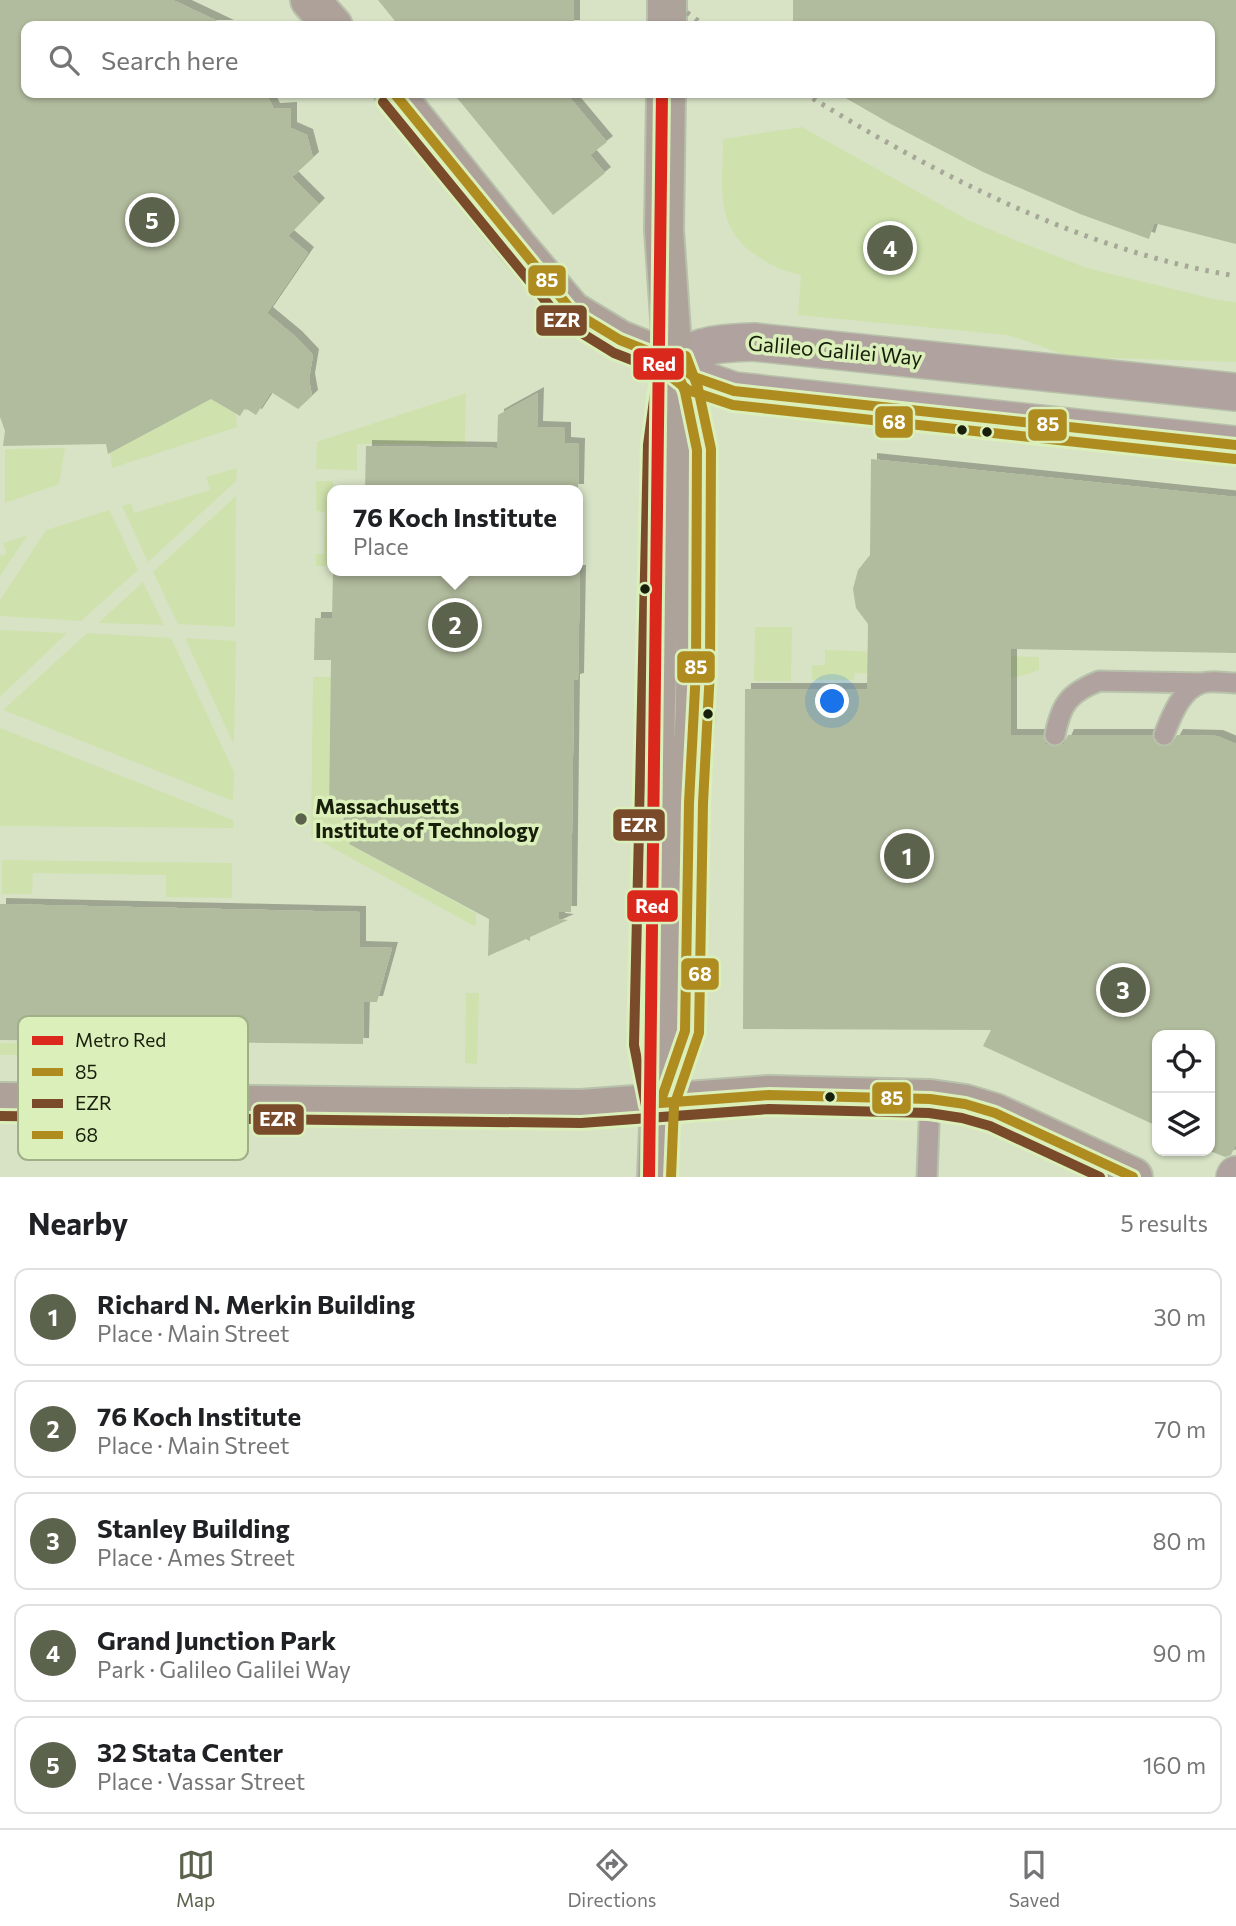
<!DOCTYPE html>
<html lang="en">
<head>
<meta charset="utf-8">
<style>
  body { margin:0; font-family:Commissioner,sans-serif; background:#f2f2f2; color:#202124 }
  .controls { position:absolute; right:21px; bottom:21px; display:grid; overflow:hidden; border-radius:14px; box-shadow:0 2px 5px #0004 }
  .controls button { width:63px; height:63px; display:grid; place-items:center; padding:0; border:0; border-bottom:2px solid #e0e0e0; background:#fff; color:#202124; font:35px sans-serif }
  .you { position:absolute; left:833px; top:702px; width:24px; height:24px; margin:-18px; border:5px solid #fff; border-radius:50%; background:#1a73e8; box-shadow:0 0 0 10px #1a73e833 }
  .badge { display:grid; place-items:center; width:46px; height:46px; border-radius:50%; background:#5b634c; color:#fff; font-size:23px; font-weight:700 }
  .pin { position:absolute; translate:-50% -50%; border:4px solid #fff; box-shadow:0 2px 7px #0006 }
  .popup { position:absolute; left:327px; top:485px; width:256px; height:91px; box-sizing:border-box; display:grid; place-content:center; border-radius:14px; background:#fff; filter:drop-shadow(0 2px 5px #0005); font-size:23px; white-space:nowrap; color:#757577 }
  .popup b { font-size:26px; color:#202124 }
  .popup::after { content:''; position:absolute; left:50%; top:100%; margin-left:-14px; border:14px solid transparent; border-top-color:#fff }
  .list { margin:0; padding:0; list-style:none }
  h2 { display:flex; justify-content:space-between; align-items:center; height:91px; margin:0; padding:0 28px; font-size:30px }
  h2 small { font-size:23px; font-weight:400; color:#757577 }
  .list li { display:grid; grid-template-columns:46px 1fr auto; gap:21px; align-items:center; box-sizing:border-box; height:98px; margin:0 14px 14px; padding:0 14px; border:2px solid #e0e0e0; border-radius:14px }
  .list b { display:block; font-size:26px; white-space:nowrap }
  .list p { margin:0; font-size:23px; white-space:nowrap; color:#757577 }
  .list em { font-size:23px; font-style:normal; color:#757577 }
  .icon { flex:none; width:38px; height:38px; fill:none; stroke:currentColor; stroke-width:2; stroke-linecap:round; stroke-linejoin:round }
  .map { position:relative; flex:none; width:1236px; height:1177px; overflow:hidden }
  .search { position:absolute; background:#fff; box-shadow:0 2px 5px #0004; left:21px; right:21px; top:21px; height:77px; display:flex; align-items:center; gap:18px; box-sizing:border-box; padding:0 24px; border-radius:14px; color:#757577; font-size:26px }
  .sheet { height:651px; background:#fff }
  nav { display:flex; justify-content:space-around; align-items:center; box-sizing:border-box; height:98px; border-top:2px solid #e0e0e0; background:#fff; font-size:19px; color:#757577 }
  nav a { display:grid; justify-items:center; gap:4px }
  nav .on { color:#5b634c }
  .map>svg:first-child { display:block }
  .green { fill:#cfe2ad }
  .building { fill:#b1bb9d; filter:url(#shadow) }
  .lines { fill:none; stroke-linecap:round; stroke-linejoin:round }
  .lane-casing { stroke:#b8c1aa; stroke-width:23 }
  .street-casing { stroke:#b8c1aa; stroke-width:40 }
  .secondary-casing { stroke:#b8c1aa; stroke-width:42 }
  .primary-casing { stroke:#b8c1aa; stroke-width:42 }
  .lane { stroke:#b0a29f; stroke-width:19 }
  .street { stroke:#b0a29f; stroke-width:37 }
  .secondary { stroke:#ada19a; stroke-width:38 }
  .primary { stroke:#ada39a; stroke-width:38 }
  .rail { stroke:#a7a798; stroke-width:5; stroke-dasharray:3.5 7; stroke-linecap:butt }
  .bus-1-casing { stroke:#dbefba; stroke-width:16 }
  .bus-2-casing { stroke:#dbefba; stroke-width:16 }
  .bus-3-casing { stroke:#dbefba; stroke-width:16 }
  .bus-1 { stroke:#ae8c20; stroke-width:10 }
  .bus-2 { stroke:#7a4b2a; stroke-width:10 }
  .bus-3 { stroke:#ae8c20; stroke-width:10 }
  .metro-1-casing { stroke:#dbefba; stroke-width:18 }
  .metro-1 { stroke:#da291c; stroke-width:12 }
  .bus-dot { fill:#171e0a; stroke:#dbefba; stroke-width:2.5 }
  .poi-dot { fill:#5b634c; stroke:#dbefba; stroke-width:2.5 }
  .labels { text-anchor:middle; stroke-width:7; stroke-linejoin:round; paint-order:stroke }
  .street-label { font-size:21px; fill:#171e0a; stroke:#dbefba }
  .poi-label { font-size:21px; font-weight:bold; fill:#171e0a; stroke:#dbefba; text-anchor:start }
  .key { fill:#dbefba; stroke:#a0b085; stroke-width:2 }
  .key-label { font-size:19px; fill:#171e0a }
  .line-badge { stroke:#dbefba; stroke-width:2.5 }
  .badge-label { font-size:19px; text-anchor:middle; font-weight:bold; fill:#fff }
</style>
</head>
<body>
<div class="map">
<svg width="1236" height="1177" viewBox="0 0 1236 1177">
  <defs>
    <filter id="shadow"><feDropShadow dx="6" dy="-6" stdDeviation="0" flood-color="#0004"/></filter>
  </defs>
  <rect width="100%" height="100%" fill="#d8e3c6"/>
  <!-- green -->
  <path class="green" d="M 802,127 L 968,220 L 1015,240 L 1087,268 L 1218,300 L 1236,302 L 1236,362 L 1077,357 C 1052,353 1031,340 1006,335 L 798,315 L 801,275 C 785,272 770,265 757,256 C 713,228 723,184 723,139 Z
    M 466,393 L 465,444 L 357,444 L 357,470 L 316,469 L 317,442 Z
    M 211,399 L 236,414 L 237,427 L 112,468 L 110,453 Z
    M 65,448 L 59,484 L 5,503 L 5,449 Z
    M 237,468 L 236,481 L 148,562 L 122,506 L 131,503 L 134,513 L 210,490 L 206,477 Z
    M 316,481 L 333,481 L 331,566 L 316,566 L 316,554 L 324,554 L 325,512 L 316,511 Z
    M 236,496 L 235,627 L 178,624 L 153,572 Z
    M 109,510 L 138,570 L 81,621 L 0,616 L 0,600 L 46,530 Z
    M 28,535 L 0,576 L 0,556 L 7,554 L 3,543 Z
    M 143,582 L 164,625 L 98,623 Z
    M 755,627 L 792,627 L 791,681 L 754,681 Z
    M 0,630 L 67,633 L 0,697 Z
    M 87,633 L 171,638 L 234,772 L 233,801 L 3,710 Z
    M 185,638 L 236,641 L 234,745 Z
    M 825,650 L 1039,657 L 1039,670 C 990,691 910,673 855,673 L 854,680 L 812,680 L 812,665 L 825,665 Z
    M 313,677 L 331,677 L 329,814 L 341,814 L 341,826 L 355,834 L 349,844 L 476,913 L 476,927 L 311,836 Z
    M 0,728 L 233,820 L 233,828 L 0,826 Z
    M 2,860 L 232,863 L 232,898 L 166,897 L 166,875 L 33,873 L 32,894 L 2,894 Z
    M 466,993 L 479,993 L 477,1064 L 465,1063 Z
    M 0,1043 L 225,1046 L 225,1057 L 0,1055 Z"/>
  <!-- building -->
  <path class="building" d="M 0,0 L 173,0 L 228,26 L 26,26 L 26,93 L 266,93 L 274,109 L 291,108 L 291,128 L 307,135 L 313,158 L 292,177 L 319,204 L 288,236 L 308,253 L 267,313 L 296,337 L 313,355 L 309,379 L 312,396 L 298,409 L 271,392 L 256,415 L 245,408 L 240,416 L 211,399 L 108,454 L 106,444 L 3,446 L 5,431 L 0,417 Z
    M 378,0 L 574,0 L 574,26 L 399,26 Z
    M 793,0 L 1236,0 L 1236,244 L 1154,223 L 1149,239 L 1080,214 L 983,172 L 889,123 L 837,93 L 1210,93 L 1210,26 L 793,26 Z
    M 453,93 L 566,93 L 607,142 L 590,155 L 605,173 L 553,215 Z
    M 538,393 L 537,427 L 565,428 L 565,443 L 579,444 L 578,490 L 365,490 L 366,446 L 497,448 L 498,415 Z
    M 871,459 L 1236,497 L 1236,653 L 1011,649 L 1011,735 L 1043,735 L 1046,744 L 1053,747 L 1064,744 L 1068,735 L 1152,735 L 1155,743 L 1165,747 L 1172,744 L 1177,735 L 1217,736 L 1236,744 L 1236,1144 L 1231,1155 L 1225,1157 L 1210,1151 L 1210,1035 L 1157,1035 L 1157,1126 L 983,1046 L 991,1030 L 743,1029 L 745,689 L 867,689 L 868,624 L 856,608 L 853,589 L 858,570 L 870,555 Z
    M 333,571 L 580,571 L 578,679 L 574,680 L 571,912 L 559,912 L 559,919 L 568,920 L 530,937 L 530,941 L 526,939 L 488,956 L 489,919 L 349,844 L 355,834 L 343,828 L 344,814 L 329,814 L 331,660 L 314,660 L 315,618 L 332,618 Z
    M 0,904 L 360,912 L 360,947 L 392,948 L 377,1002 L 364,1002 L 363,1044 L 0,1040 Z"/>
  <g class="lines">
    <defs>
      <path id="lane" d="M 1055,735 C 1061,704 1069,693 1099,681 L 1202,683
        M 1164,735 C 1171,717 1181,689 1202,683 C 1212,680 1226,683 1236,683
        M 927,1177 L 930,1099"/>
      <path id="street" d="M 1236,392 L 754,342 C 722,343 701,344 673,361 L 694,377 L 734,391 L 1236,445
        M 1235,1177 L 1236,1175"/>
      <path id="secondary" d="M 310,0 L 333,26
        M 394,93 L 517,246 L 572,311 L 620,340 L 673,361
        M 0,1102 L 581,1109 L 769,1095 L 930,1099 L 965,1104 L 995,1113 L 1133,1177"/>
      <path id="primary" d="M 667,26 L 667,0
        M 660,1103 L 685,1031 L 689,803 L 695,712 L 697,450 L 685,392 L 678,374
        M 657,1177 L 660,1103 L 648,1045 L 662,445 L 673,361 L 664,230 L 666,93"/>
    </defs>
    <!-- lane casing -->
    <use href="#lane" class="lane-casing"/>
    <!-- street casing -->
    <use href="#street" class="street-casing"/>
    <!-- secondary casing -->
    <use href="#secondary" class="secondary-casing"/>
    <!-- primary casing -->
    <use href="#primary" class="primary-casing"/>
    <!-- lane -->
    <use href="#lane" class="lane"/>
    <!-- street -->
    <use href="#street" class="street"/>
    <!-- secondary -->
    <use href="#secondary" class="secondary"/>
    <!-- primary -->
    <use href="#primary" class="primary"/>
    <!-- rail -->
    <path class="rail" d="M 670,0 L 705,26
      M 804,93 C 934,174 1083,251 1236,276"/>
    <defs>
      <path id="bus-1" d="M 394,93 L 572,311 L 620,340 L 673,361 L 694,377 L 734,391 L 1236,445
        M 673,361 L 685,392 L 697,450 L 696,670 L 689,803 L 685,1031 L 660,1103 L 769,1095 L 930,1099 L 965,1104 L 995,1113 L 1133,1177"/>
      <path id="bus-2" d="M 383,102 L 562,321 L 614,353 L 658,370 L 648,445 L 634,1045 L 646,1106
        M 0,1116 L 581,1123 L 769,1109 L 929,1113 L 962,1118 L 990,1126 L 1100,1177"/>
      <path id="bus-3" d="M 665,372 L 688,390 L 733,405 L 1235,459
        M 671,1177 L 674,1106 L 699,1033 L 703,803 L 710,670 L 711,449 L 698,388 L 686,356"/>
    </defs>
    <!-- bus-1 casing -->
    <use href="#bus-1" class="bus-1-casing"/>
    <!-- bus-2 casing -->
    <use href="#bus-2" class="bus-2-casing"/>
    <!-- bus-3 casing -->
    <use href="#bus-3" class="bus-3-casing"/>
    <!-- bus-1 -->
    <use href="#bus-1" class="bus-1"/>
    <!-- bus-2 -->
    <use href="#bus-2" class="bus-2"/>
    <!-- bus-3 -->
    <use href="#bus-3" class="bus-3"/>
    <defs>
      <path id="metro-1" d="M 649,1177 L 662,93"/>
    </defs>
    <!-- metro-1 casing -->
    <use href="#metro-1" class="metro-1-casing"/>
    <!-- metro-1 -->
    <use href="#metro-1" class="metro-1"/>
  </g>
  <!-- markers -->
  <g class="bus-dot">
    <circle cx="962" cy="430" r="6"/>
    <circle cx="987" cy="432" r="6"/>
    <circle cx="645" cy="589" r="6"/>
    <circle cx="708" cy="714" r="6"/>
    <circle cx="830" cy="1097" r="6"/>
  </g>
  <circle class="poi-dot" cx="301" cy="819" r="7"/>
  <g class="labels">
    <!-- street labels -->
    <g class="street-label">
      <text transform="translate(835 351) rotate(5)" y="7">Galileo Galilei Way</text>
    </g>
    <!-- poi labels -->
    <g class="poi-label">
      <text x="315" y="814">Massachusetts<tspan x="315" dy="24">Institute of Technology</tspan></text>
    </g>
  </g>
  <!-- legend -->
  <rect x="18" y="1016" width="230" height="144" rx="10" class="key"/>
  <rect x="32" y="1036" width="31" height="9" fill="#da291c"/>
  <rect x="32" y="1068" width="31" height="8" fill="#ae8c20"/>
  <rect x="32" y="1099" width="31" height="9" fill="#7a4b2a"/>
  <rect x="32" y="1131" width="31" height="8" fill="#ae8c20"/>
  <g class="key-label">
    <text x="75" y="1047">Metro Red</text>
    <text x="75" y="1079">85</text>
    <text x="75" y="1110">EZR</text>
    <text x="75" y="1142">68</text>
  </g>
  <g class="line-badge">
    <rect x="527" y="264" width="40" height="33" rx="7" fill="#ae8c20"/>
    <rect x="535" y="304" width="53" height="33" rx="7" fill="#7a4b2a"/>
    <rect x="632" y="347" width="53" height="34" rx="7" fill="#da291c"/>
    <rect x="874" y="405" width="40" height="34" rx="7" fill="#ae8c20"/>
    <rect x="1027" y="408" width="41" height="34" rx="7" fill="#ae8c20"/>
    <rect x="676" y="650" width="40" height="34" rx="7" fill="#ae8c20"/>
    <rect x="612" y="808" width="54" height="34" rx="7" fill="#7a4b2a"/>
    <rect x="626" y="889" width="53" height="34" rx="7" fill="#da291c"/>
    <rect x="680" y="957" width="40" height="34" rx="7" fill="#ae8c20"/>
    <rect x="871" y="1081" width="41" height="34" rx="7" fill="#ae8c20"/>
    <rect x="252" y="1103" width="53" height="33" rx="7" fill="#7a4b2a"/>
  </g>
  <g class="badge-label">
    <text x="547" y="287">85</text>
    <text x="562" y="327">EZR</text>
    <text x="659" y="371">Red</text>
    <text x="894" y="429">68</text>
    <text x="1048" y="431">85</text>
    <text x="696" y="674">85</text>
    <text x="639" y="832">EZR</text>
    <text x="652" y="913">Red</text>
    <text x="700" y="981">68</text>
    <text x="892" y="1105">85</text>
    <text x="278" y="1126">EZR</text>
  </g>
</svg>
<div class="controls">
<button><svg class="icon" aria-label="locate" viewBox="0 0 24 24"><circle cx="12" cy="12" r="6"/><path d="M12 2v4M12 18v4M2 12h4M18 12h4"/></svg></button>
<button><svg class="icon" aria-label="layers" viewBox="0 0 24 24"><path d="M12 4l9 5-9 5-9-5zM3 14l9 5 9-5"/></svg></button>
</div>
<div class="you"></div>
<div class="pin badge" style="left:907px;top:856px">1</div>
<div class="pin badge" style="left:455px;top:625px">2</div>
<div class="popup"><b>76 Koch Institute</b>Place</div>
<div class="pin badge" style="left:1123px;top:990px">3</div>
<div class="pin badge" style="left:890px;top:248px">4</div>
<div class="pin badge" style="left:152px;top:220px">5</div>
<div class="search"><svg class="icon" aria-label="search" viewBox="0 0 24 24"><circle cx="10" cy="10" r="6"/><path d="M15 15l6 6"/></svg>Search here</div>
</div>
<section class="sheet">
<h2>Nearby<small>5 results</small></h2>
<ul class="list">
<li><span class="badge">1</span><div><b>Richard N. Merkin Building</b><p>Place · Main Street</p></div><em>30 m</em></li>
<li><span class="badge">2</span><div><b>76 Koch Institute</b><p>Place · Main Street</p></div><em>70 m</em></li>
<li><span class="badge">3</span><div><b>Stanley Building</b><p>Place · Ames Street</p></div><em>80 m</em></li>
<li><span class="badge">4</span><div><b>Grand Junction Park</b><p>Park · Galileo Galilei Way</p></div><em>90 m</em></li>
<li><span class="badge">5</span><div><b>32 Stata Center</b><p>Place · Vassar Street</p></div><em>160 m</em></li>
</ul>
</section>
<nav>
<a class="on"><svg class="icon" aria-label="map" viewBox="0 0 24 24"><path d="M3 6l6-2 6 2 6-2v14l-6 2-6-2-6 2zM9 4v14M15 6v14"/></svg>Map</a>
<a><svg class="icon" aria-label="directions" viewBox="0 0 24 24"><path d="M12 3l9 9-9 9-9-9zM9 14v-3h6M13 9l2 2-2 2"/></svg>Directions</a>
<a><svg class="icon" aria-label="saved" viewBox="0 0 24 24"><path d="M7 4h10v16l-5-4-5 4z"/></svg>Saved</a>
</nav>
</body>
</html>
